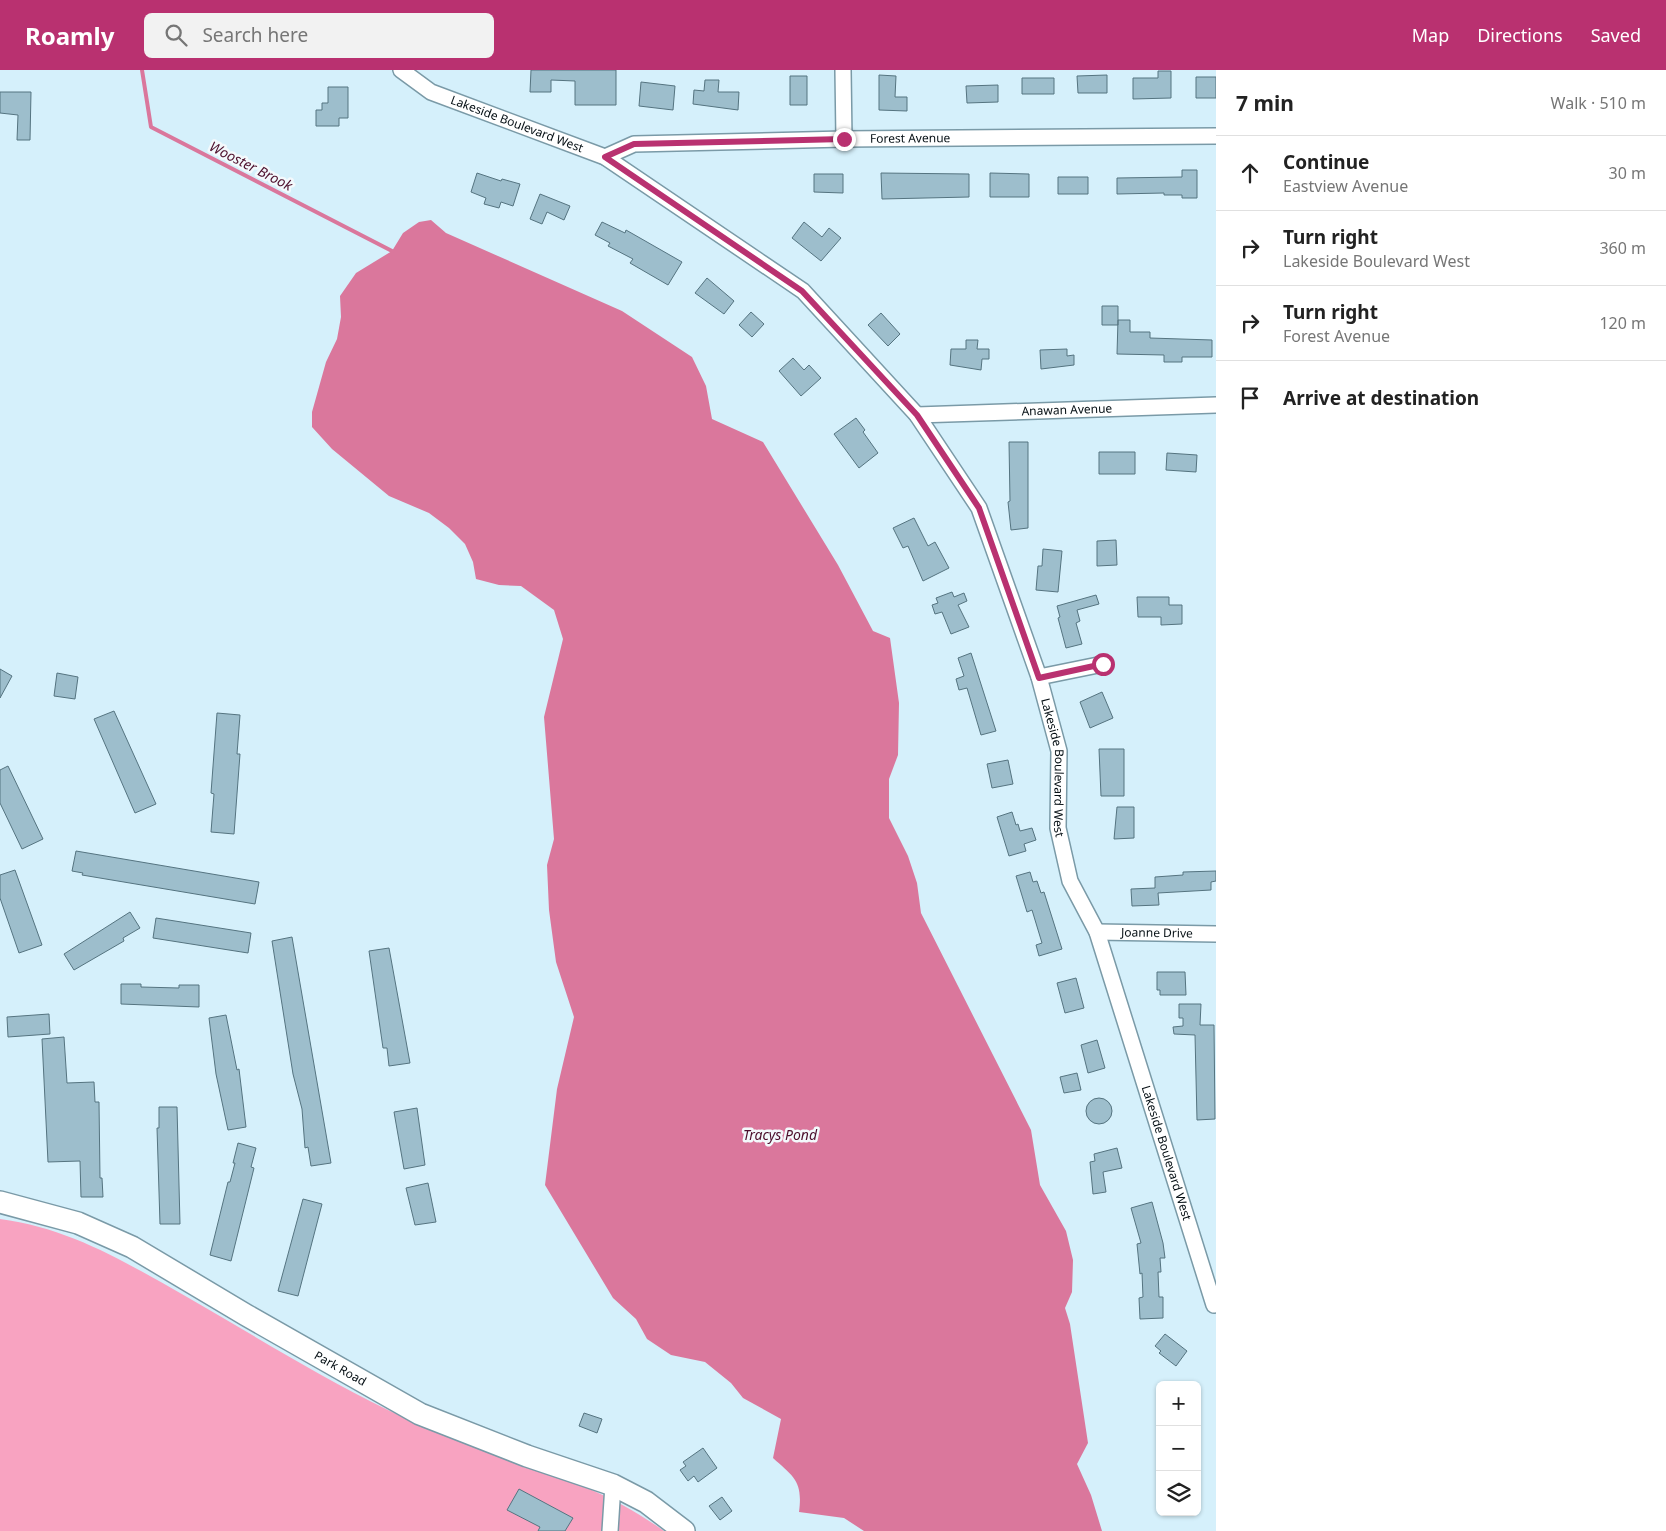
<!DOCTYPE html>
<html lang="en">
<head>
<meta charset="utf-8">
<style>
  body { margin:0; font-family:"Noto Sans",sans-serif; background:#f2f2f2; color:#222 }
  .controls { position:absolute; right:15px; bottom:15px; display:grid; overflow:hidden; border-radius:8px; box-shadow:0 1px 4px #0004 }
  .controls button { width:45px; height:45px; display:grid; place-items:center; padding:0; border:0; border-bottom:1px solid #e0e0e0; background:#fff; color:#222; font:25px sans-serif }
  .stop { position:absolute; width:15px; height:15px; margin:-11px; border:4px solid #b93170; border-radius:50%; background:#fff }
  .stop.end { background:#b93170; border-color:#fff; box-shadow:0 1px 5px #0008 }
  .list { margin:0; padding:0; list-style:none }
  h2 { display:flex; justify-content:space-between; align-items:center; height:65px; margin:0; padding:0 20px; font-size:21px }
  h2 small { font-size:16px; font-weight:400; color:#767676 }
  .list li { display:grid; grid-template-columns:32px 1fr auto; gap:15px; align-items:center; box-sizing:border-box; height:75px; padding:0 20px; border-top:1px solid #e0e0e0 }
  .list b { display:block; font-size:19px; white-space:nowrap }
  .list p { margin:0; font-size:16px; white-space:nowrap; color:#767676 }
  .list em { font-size:16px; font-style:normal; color:#767676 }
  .icon { flex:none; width:28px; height:28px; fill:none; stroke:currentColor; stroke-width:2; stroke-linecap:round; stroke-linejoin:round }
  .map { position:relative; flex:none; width:1216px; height:1461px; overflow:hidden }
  header { display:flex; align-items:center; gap:30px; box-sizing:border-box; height:70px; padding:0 25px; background:#b93170; color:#fff }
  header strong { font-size:24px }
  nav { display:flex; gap:28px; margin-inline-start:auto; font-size:18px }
  .search { width:350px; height:45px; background:#f2f2f2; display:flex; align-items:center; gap:12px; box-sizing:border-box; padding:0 18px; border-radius:8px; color:#767676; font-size:19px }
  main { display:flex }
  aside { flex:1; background:#fff }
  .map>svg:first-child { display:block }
  .green { fill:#f8a3c1 }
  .water { fill:#da779c }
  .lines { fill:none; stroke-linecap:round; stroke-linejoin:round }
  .stream { stroke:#da779c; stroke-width:4 }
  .building { fill:#9dbecc; stroke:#557480 }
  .street-casing { stroke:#7a9aa7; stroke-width:18 }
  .secondary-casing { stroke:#7a9aa7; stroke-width:24 }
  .street { stroke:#fff; stroke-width:15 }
  .secondary { stroke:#fff; stroke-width:21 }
  .route { stroke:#b93170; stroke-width:6 }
  .labels { text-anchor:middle; stroke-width:5; stroke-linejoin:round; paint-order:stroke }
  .street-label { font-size:12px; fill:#040e13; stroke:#f3f9fc }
  .water-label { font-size:14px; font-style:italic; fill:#4c0e2b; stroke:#f3f9fc }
</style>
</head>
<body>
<header>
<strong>Roamly</strong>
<div class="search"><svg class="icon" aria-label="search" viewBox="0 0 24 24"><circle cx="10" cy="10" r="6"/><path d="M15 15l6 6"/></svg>Search here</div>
<nav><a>Map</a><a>Directions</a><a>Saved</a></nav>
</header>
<main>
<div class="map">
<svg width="1216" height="1461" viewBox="0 0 1216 1461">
  <rect width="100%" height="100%" fill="#d5f0fb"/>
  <!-- green -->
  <path class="green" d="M 0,1149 C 70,1158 127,1193 187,1227 C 253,1265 319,1306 388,1340 C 478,1384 583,1402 664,1461 L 0,1461 Z"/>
  <!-- water -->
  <path class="water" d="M 431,150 L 446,163 L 622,241 L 692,287 L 706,316 L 712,349 L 763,372 L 838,495 L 873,561 L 890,568 L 899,633 L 898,685 L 889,709 L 889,748 L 908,786 L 917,813 L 921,843 L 1031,1060 L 1040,1115 L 1066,1161 L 1073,1190 L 1072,1222 L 1065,1238 L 1070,1254 L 1088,1373 L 1077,1394 L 1091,1425 L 1102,1461 L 864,1461 L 844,1448 L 799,1442 C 803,1411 794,1407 773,1388 L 781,1349 L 743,1328 L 731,1313 L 705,1292 L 671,1285 L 647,1269 L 636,1249 L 613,1228 L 545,1115 L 557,1019 L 574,947 L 556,892 L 549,840 L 547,795 L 554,769 L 544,647 L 563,569 L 554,540 L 521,516 L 499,515 L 476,509 L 473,492 L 465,474 L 449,458 L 429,443 L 389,426 L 332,379 L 312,357 L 312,342 L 326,292 L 337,269 L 341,247 L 340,226 L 356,203 L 392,181 L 403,163 L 419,152 Z"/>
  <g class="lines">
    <!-- stream -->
    <path class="stream" d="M 142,0 L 151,57 L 392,181"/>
  </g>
  <!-- building -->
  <path class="building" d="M 531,0 L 616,0 L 616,35 L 575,35 L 575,11 L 551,10 L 551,22 L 530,22 Z
    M 1158,1 L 1171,1 L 1171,28 L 1133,29 L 1133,8 L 1158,8 Z
    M 879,5 L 896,6 L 895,27 L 907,27 L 907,41 L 879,40 Z
    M 1107,5 L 1107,23 L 1078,23 L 1077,6 Z
    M 790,6 L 807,6 L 807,35 L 790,35 Z
    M 1196,7 L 1216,7 L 1216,28 L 1196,28 Z
    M 1022,8 L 1054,8 L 1054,24 L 1022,24 Z
    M 705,10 L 719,10 L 718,22 L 739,22 L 738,40 L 693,34 L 694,20 L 704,21 Z
    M 641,12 L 675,16 L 673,40 L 639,36 Z
    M 998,15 L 998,32 L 967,33 L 966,16 Z
    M 328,17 L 348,17 L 348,48 L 339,48 L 339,56 L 316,56 L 316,40 L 322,40 L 322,33 L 328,33 Z
    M 0,22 L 31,22 L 30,70 L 17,70 L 18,45 L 0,43 Z
    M 1182,100 L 1197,100 L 1197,128 L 1182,128 L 1182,125 L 1164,125 L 1164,123 L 1117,124 L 1117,108 L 1182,107 Z
    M 477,103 L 501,111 L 502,109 L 520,114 L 513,136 L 501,132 L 499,138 L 484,134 L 486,128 L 471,122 Z
    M 881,103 L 969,104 L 969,127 L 882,129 Z
    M 990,103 L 1029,104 L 1029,127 L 990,127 Z
    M 814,104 L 843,104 L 843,123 L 814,122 Z
    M 1058,107 L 1088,107 L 1088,124 L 1058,124 Z
    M 540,124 L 570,136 L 564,150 L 547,142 L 542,154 L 530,149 Z
    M 602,152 L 625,163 L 626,160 L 682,192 L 668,215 L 630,193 L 633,189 L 608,176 L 610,173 L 595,165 Z
    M 804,152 L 822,167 L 829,158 L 841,168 L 821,191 L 792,168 Z
    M 707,208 L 734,231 L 724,244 L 695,223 Z
    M 1102,236 L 1118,236 L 1118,255 L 1102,255 Z
    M 751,242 L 764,254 L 752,267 L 739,255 Z
    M 881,243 L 900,264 L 888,276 L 868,255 Z
    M 1118,250 L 1130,250 L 1130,262 L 1150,262 L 1150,268 L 1212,270 L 1212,287 L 1182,287 L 1182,292 L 1164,292 L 1164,285 L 1117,284 Z
    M 966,270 L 978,270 L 977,279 L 989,279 L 989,289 L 982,289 L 981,300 L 950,295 L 951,279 L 966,279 Z
    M 1067,279 L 1067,286 L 1074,285 L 1074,295 L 1041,299 L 1040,280 Z
    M 793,288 L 804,300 L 809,295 L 821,308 L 801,326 L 779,301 Z
    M 856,348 L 865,360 L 863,362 L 878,383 L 859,398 L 834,364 Z
    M 1009,372 L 1028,372 L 1028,458 L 1011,460 L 1008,432 L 1010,431 Z
    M 1099,382 L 1135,382 L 1135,404 L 1099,404 Z
    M 1167,383 L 1197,385 L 1196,402 L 1166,400 Z
    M 914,448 L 928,476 L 935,472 L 949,498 L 923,511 L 908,476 L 903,478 L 893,458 Z
    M 1116,470 L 1117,495 L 1097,496 L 1097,471 Z
    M 1043,479 L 1062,481 L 1058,522 L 1036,520 L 1038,496 L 1042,496 Z
    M 952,522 L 954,527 L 964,523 L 967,531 L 958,535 L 969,557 L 951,564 L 942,542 L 935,544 L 932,535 L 938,533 L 936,528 Z
    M 1096,525 L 1099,534 L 1077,540 L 1080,551 L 1076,553 L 1082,574 L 1066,578 L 1058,548 L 1060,547 L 1057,536 Z
    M 1137,527 L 1169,527 L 1169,535 L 1182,535 L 1182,554 L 1161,555 L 1161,547 L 1138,547 Z
    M 971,583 L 996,661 L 981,665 L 967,618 L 959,620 L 956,609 L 964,606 L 958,588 Z
    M 0,599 L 12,606 L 0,628 Z
    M 57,603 L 78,607 L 75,629 L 54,626 Z
    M 1102,622 L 1113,648 L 1090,658 L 1080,632 Z
    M 114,641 L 156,734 L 135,743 L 94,649 Z
    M 217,643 L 240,645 L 237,684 L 240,684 L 234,764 L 211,762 L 214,724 L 211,723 Z
    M 1099,679 L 1124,679 L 1124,726 L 1101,726 Z
    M 1008,690 L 1013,714 L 992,718 L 987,694 Z
    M 8,696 L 43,769 L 22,779 L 0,733 L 0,700 Z
    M 1117,737 L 1134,737 L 1134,768 L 1114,769 Z
    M 1012,742 L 1016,755 L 1018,754 L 1020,761 L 1032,758 L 1036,770 L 1024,774 L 1026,781 L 1009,786 L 997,747 Z
    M 76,781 L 259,812 L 255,834 L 82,805 L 83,803 L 72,801 Z
    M 15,800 L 42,875 L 19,883 L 0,828 L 0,805 Z
    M 1216,801 L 1216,811 L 1211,812 L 1211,820 L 1158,823 L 1159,835 L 1132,836 L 1131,819 L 1155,818 L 1155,807 L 1183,805 L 1183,802 Z
    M 1030,802 L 1033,812 L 1037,811 L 1041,823 L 1044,822 L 1062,879 L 1039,886 L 1036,875 L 1042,873 L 1032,840 L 1027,842 L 1016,806 Z
    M 130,842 L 140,858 L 123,868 L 124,871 L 74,900 L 64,884 Z
    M 156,848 L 251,863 L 248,883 L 153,868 Z
    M 292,867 L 331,1093 L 311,1096 L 308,1077 L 305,1078 L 302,1039 L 293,1004 L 272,871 Z
    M 389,878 L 410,993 L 389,996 L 387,978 L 383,978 L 369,881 Z
    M 1157,902 L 1185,902 L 1186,925 L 1160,925 L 1160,920 L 1157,920 Z
    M 1076,908 L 1084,938 L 1065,943 L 1057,913 Z
    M 121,914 L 141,914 L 141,917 L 179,918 L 179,915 L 199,915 L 199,937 L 121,934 Z
    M 1179,934 L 1201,934 L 1200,955 L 1214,955 L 1215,1049 L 1197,1050 L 1195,965 L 1174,964 L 1173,957 L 1183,956 L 1183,948 L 1179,948 Z
    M 49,944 L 50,964 L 8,967 L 7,947 Z
    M 226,945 L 237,1000 L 239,999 L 246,1057 L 228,1060 L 216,1004 L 209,948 Z
    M 64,967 L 67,1013 L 94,1012 L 95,1032 L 99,1032 L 100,1108 L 102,1108 L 103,1127 L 81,1127 L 80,1091 L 48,1092 L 42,969 Z
    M 1097,970 L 1105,998 L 1088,1003 L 1081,975 Z
    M 1077,1003 L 1081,1020 L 1064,1023 L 1060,1007 Z
    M1086 1041a13 13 0 1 1 26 0a13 13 0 1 1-26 0Z
    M 159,1037 L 177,1037 L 180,1154 L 160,1154 L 157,1058 L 159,1058 Z
    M 417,1038 L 425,1095 L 404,1099 L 394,1042 Z
    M 238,1073 L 256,1078 L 251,1097 L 254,1098 L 231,1191 L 210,1185 L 228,1112 L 230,1112 L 235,1093 L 233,1093 Z
    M 1117,1078 L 1122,1098 L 1103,1102 L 1106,1122 L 1093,1124 L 1090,1092 L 1095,1091 L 1094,1084 Z
    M 428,1113 L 436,1152 L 415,1155 L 406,1118 Z
    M 303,1129 L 322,1134 L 298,1226 L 278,1221 Z
    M 1152,1132 L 1163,1173 L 1165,1188 L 1160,1188 L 1161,1202 L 1158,1202 L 1159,1227 L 1163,1227 L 1163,1248 L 1140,1249 L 1139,1228 L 1143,1227 L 1142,1203 L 1140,1204 L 1137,1174 L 1141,1173 L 1131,1138 Z
    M 1165,1264 L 1187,1281 L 1176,1296 L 1159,1283 L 1161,1281 L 1155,1276 Z
    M 584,1343 L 602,1349 L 597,1363 L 579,1356 Z
    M 703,1378 L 717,1398 L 698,1412 L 694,1406 L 688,1411 L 680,1400 L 686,1396 L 683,1392 Z
    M 519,1419 L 573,1448 L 565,1461 L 538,1461 L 540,1457 L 507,1440 Z
    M 722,1427 L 732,1441 L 720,1450 L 709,1436 Z"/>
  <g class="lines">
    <defs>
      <g id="street">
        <path id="s1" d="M 401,0 L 431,22 L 605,87 L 803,221 L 917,345 L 979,438 L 1039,607 L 1059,681 L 1058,758 L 1070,811 L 1097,862 L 1214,1235"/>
        <path d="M 843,0 L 844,69"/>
        <path id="s2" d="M 605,87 L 634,74 L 844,69 L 1216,66"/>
        <path id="s3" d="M 917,345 L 1216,335"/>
        <path d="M 1039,607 L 1103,594"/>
        <path id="s4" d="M 1097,862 L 1216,864"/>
        <path d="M 610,1461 L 613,1415"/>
      </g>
      <g id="secondary">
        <path id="s5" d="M 0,1132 L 78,1153 L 132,1177 L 246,1245 L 420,1344 L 527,1386 L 613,1415 L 646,1432 L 684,1461"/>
      </g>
    </defs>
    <!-- street casing -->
    <use href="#street" class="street-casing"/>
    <!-- secondary casing -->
    <use href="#secondary" class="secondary-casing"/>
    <!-- street -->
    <use href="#street" class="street"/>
    <!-- secondary -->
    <use href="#secondary" class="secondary"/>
  </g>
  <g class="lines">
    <!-- route -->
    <path class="route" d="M 844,69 L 634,74 L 605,87 L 802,221 L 917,345 L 979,438 L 1039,608 L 1103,594"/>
  </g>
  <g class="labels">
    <!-- street labels -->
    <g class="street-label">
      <text dy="4" stroke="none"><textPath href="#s1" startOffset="129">Lakeside Boulevard West</textPath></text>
      <text dy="4" stroke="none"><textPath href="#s2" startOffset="308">Forest Avenue</textPath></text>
      <text dy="4" stroke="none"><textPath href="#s3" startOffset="150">Anawan Avenue</textPath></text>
      <text dy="4" stroke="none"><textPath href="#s1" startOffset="1014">Lakeside Boulevard West</textPath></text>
      <text dy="4" stroke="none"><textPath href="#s4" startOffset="60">Joanne Drive</textPath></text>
      <text dy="4" stroke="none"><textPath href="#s1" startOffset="1419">Lakeside Boulevard West</textPath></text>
      <text dy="4" stroke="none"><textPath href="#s5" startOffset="381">Park Road</textPath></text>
    </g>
    <!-- water labels -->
    <g class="water-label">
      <text transform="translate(251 96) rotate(27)" y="5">Wooster Brook</text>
      <text x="780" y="1070">Tracys Pond</text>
    </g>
  </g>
</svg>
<div class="controls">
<button>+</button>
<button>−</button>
<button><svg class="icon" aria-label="layers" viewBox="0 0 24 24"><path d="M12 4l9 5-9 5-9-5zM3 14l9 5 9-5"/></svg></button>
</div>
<div class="stop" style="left:1103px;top:594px"></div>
<div class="stop end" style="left:844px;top:69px"></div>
</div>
<aside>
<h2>7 min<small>Walk · 510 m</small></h2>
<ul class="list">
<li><svg class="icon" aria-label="ahead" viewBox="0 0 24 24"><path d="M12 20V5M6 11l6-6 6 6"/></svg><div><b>Continue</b><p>Eastview Avenue</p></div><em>30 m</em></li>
<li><svg class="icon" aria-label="right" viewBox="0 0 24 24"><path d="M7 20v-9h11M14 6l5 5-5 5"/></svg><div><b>Turn right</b><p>Lakeside Boulevard West</p></div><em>360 m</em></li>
<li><svg class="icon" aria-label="right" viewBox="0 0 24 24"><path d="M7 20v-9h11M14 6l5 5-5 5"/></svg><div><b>Turn right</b><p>Forest Avenue</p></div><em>120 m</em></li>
<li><svg class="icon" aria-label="arrive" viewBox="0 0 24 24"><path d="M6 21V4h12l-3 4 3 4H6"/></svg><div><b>Arrive at destination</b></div></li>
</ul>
</aside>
</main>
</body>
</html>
